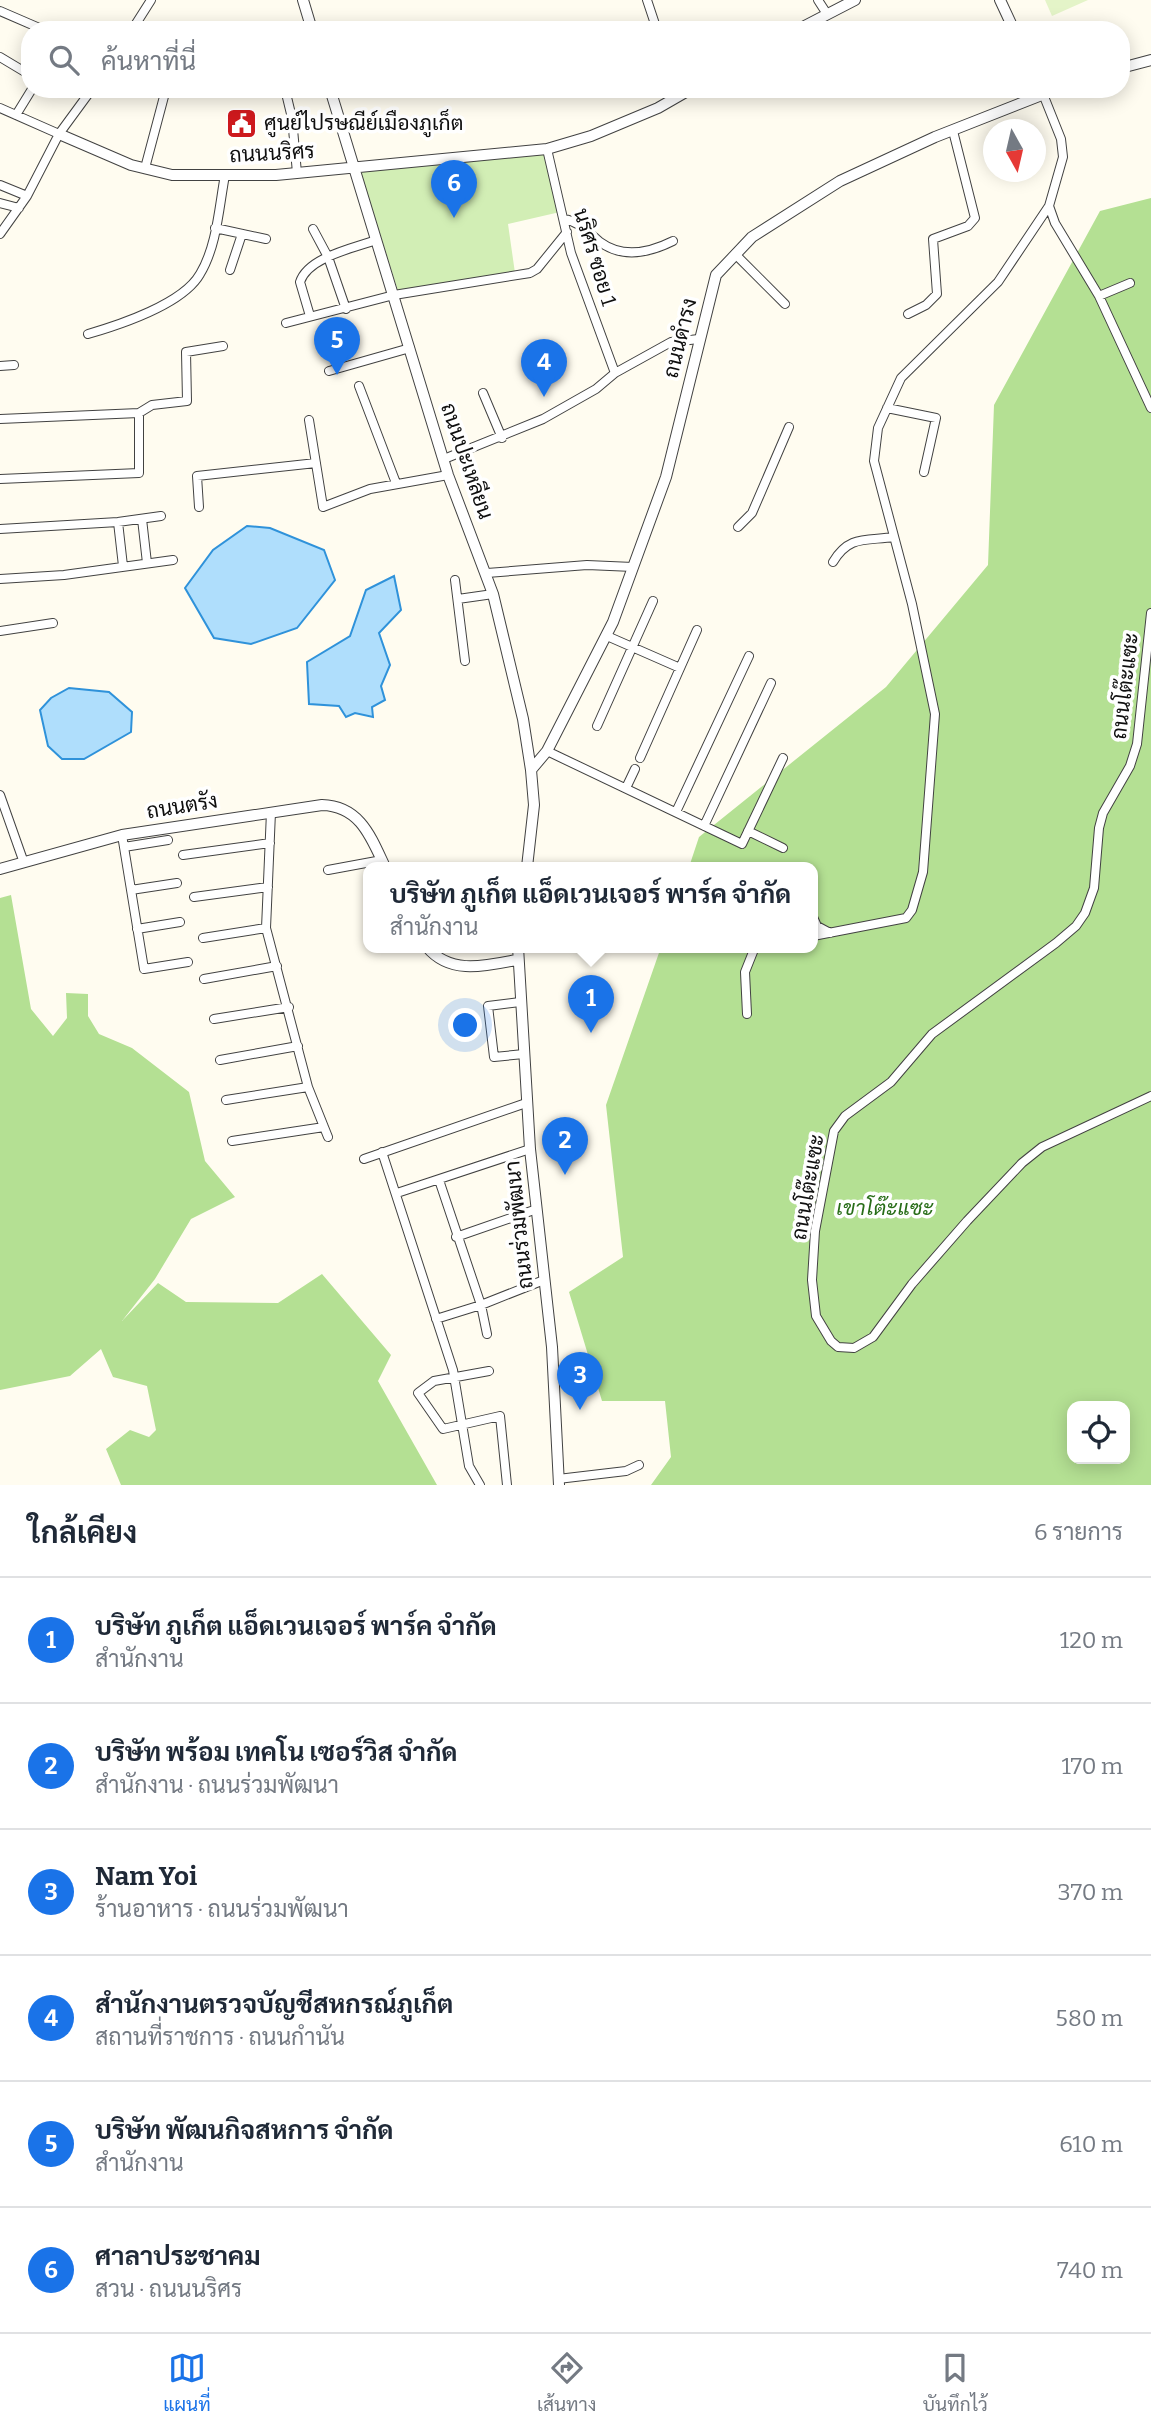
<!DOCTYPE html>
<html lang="th">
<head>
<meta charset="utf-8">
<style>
  body { margin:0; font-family:Bitter,Sarabun,serif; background:#f6f6f7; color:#1f2937 }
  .controls { position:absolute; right:21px; bottom:21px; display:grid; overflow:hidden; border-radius:14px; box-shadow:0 4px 18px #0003 }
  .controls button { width:63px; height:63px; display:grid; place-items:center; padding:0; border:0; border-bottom:2px solid #e0e1e3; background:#fff; color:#1f2937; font:35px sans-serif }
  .compass { position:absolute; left:983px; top:119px; width:63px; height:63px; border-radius:50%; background:#fff; box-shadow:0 4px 18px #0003; rotate:172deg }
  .you { position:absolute; left:466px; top:1026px; width:24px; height:24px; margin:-18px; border:5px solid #fff; border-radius:50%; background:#1a73e8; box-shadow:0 0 0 10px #1a73e833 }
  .badge { display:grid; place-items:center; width:46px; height:46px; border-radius:50%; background:#1a73e8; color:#fff; font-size:23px; font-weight:700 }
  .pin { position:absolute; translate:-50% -58px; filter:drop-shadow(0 2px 4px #0008) }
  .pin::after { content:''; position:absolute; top:37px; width:24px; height:21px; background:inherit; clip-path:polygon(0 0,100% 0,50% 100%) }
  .popup { position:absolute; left:363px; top:862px; width:455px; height:91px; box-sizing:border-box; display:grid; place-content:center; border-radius:14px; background:#fff; filter:drop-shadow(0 2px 5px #0005); font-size:23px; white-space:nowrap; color:#747a83 }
  .popup b { font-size:26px; color:#1f2937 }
  .popup::after { content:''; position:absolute; left:50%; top:100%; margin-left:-14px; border:14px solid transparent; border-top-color:#fff }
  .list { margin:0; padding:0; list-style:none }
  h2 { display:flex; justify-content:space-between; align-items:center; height:91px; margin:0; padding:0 28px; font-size:30px }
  h2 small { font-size:23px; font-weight:400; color:#747a83 }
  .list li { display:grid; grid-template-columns:46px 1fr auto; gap:21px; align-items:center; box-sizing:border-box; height:126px; padding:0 28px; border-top:2px solid #e0e1e3 }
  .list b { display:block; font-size:26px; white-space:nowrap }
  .list p { margin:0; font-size:23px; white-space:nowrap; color:#747a83 }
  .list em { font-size:23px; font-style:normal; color:#747a83 }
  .icon { flex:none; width:38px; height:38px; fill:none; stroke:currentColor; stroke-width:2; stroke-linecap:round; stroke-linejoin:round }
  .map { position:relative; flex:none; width:1151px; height:1485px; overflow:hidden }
  .search { position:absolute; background:#fff; box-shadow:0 4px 18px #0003; left:21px; right:21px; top:21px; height:77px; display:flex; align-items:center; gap:18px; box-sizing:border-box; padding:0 24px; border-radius:28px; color:#747a83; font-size:26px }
  .sheet { height:847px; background:#fff }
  nav { display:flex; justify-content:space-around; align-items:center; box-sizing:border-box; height:98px; border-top:2px solid #e0e1e3; background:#fff; font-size:19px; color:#747a83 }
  nav a { display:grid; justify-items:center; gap:4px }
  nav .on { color:#1a73e8 }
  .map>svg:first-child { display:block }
  .green { fill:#d2eeb5 }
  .forest { fill:#b4e093; fill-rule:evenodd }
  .pitch { fill:#e4f4c8 }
  .water { fill:#afdefc; stroke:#2f92da; stroke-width:2 }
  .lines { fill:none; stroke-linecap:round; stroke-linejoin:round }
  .minor-casing { stroke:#424242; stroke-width:10 }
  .tertiary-casing { stroke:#424242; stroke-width:12 }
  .minor { stroke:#fff; stroke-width:8 }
  .tertiary { stroke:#fff; stroke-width:10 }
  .labels { text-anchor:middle; stroke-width:7; stroke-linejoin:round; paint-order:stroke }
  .poi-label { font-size:21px; fill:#0f0f0f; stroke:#fff; text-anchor:start }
  .street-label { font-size:21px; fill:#0f0f0f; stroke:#fff }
  .park-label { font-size:21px; font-style:italic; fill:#286d18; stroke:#fff }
</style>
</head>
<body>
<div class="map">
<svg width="1151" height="1485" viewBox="0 0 1151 1485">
  <rect width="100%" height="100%" fill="#fffcf0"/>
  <!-- green -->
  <path class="green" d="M 545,154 L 560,212 L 508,224 L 515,273 L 398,291 L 360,170 Z"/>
  <!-- forest -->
  <path class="forest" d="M 1151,198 L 1151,1485 L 651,1485 L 671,1457 L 665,1401 L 602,1401 L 569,1292 L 623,1257 L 606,1105 L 661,947 L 813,947 L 813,867 L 689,867 L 699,837 L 886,687 L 988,565 L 994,405 L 1100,211 ZM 1072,1406 L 1125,1406 L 1125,1459 L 1072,1459 Z
    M 11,895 L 31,1009 L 53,1036 L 67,1018 L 66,993 L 88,994 L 88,1016 L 99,1034 L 132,1048 L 189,1092 L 205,1161 L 235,1197 L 191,1219 L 155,1279 L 122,1321 L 158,1283 L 186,1302 L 278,1303 L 322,1274 L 391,1355 L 378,1381 L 437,1485 L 121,1485 L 106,1449 L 130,1430 L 149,1437 L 156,1430 L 147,1386 L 113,1377 L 101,1349 L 70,1376 L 0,1390 L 0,898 Z"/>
  <!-- pitch -->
  <path class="pitch" d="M 1045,0 L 1088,0 L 1052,16 Z"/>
  <!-- water -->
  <path class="water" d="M 247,526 L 270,528 L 324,550 L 335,580 L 297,628 L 251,644 L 214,638 L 185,588 L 213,550 Z
    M 394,576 L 401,610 L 379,633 L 390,665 L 381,686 L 385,700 L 372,707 L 373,717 L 355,713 L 346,717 L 339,706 L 309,704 L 307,662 L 350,636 L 366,590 Z
    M 69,688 L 109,692 L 132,712 L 131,732 L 84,759 L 62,759 L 48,746 L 40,710 L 51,698 Z"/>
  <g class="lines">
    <defs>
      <path id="minor" d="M 647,0 L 657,30
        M 818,0 L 827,14
        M 0,11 L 44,30
        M 132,30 L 151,0
        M 182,30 L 183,28
        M 0,57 L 30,75
        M 285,89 L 292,118 L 297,173
        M 0,108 L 59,134
        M 16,115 L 32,89
        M 547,149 L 571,253 L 615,373
        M 145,168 L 166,89
        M 0,185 L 27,196
        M 0,203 L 19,208
        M 1049,206 L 1055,223 L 1099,296 L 1151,408
        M 564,219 C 580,222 588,232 600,242 C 623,259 649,253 673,241
        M 215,228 L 266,239
        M 313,229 L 328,257 L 346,309
        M 0,234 L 27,196 L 59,134 L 92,89
        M 735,254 L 785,304
        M 230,270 L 242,234
        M 1099,296 L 1130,283
        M 908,314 L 926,305 L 937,294 L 933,239 L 968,226 L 975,218 L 953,131
        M 310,316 L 300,282 C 308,257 354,248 376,240
        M 286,323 L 394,295 L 530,273 L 537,269 L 567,232
        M 88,334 C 119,325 183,304 200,274 C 217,246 219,207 225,175
        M 0,366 L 14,365
        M 329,371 L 410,348
        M 359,386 L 396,483
        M 483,393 L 502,438
        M 887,408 L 936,418 L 924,472
        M 0,419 L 139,413 L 152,405 L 187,401 L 186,352 L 223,346
        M 309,420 L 323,507 L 370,489 L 448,475
        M 444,459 L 543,419 L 596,389 L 615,373 L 671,342 L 699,339
        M 0,479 L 139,473 L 139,413
        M 199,507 L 197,476 L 316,463
        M 142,519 L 147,563
        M 118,522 L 123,566
        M 738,527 L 752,513 L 789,427
        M 0,529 L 118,522 L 161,516
        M 833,562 C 849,535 866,541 894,537
        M 487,573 L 587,565 L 633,567
        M 0,579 L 64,575 L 173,560
        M 455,580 L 465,661
        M 458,599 L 493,594
        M 1151,613 L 1137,744 L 1130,766 L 1103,813 L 1099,828 L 1094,888 L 1085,913 L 1076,926 L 1056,943 L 932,1034 L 891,1082 L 845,1116 L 834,1131 L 815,1231 L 812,1280 L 816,1316 L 831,1341 L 838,1347 L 854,1348 L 873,1337 L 912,1284 L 967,1221 L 1022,1163 L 1042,1147 L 1151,1096
        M 0,631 L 53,623
        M 607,636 L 680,668
        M 597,726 L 653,601
        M 547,751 L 742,844 L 783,758
        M 640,758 L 697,630
        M 626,788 L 635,769
        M 0,795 L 23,860
        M 271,812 L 266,928 L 308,1087 L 328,1137
        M 676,812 L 749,656
        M 704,826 L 771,683
        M 748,831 L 783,848
        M 122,835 L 144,969 L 188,962
        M 124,847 L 168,840
        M 183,855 L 270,843
        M 328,870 L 382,860
        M 131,890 L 177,883
        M 194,897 L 268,887
        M 813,917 L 817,926 L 830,933
        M 137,929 L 180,922
        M 813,936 L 906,918 L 912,910 L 923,872 L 935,714 L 912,604 L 874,461 L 878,428 L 901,378 L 998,282 L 1049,206 L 1063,157 L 1061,139 L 1043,94
        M 203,938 L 266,928
        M 204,979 L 277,966
        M 520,1002 L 488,1006 L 494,1057 L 524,1054
        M 747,1014 L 745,972 L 755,947
        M 214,1019 L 289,1007
        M 220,1060 L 298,1046
        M 226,1100 L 308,1087
        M 232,1141 L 324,1127
        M 382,1152 L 453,1370 L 469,1466 L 480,1485
        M 364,1159 L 526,1103
        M 439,1180 L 481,1305 L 487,1334
        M 397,1193 L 530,1149
        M 456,1237 L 537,1209
        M 436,1319 L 481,1305 L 544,1280
        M 489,1371 L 434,1381 L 418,1393 L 443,1429 L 500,1416 L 507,1485
        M 558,1479 L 626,1471 L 639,1465"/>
      <path id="tertiary" d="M 303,0 L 312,30
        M 1000,0 L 1014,30
        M 797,30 L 855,0
        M 1121,68 L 1151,60
        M 330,89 L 448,475 L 493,594 L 523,719 L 531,770 L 534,805 L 527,867
        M 59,134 L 131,165 L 172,175 L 276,175 L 547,149 L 591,136 L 658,108 L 691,89
        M 531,770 L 547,751 L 613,622 L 666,477 L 716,275 L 752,237 L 840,181 L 935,137 L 1057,89
        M 0,869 L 122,835 L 322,805 C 360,806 371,837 385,867
        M 427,947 C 450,975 485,966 516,960
        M 518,947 L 530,1149 L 552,1347 L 559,1485"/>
    </defs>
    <!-- minor casing -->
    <use href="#minor" class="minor-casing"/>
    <!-- tertiary casing -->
    <use href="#tertiary" class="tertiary-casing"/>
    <!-- minor -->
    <use href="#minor" class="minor"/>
    <!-- tertiary -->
    <use href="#tertiary" class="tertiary"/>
  </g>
  <!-- icons -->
  <defs>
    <symbol id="civic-square" viewBox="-11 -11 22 22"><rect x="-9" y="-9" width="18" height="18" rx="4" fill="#cd191d" stroke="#fff"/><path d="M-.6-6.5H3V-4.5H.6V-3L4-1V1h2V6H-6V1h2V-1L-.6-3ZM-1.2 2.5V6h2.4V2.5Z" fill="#fff"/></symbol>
  </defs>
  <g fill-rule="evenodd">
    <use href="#civic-square" x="224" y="106" width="35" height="35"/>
  </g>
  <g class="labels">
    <!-- poi labels -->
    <g class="poi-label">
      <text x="264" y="130">ศูนย์ไปรษณีย์เมืองภูเก็ต</text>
    </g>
    <!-- street labels -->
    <g class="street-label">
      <text transform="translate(272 153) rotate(-3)" y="7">ถนนนริศร</text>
      <text transform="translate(595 257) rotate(73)" y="7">นริศร ซอย 1</text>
      <text transform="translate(680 338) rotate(-76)" y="7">ถนนดำรง</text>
      <text transform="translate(467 461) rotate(71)" y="7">ถนนปะเหลียน</text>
      <text transform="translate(1125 686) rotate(-83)" y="7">ถนนโต๊ะแซะ</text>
      <text transform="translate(182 806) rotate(-9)" y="7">ถนนตรัง</text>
      <text transform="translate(808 1187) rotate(-80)" y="7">ถนนโต๊ะแซะ</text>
      <text transform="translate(519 1225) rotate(-96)" y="7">ถนนร่วมพัฒนา</text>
    </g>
    <!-- park labels -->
    <g class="park-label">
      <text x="885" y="1215">เขาโต๊ะแซะ</text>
    </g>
  </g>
</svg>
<div class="controls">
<button><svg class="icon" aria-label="locate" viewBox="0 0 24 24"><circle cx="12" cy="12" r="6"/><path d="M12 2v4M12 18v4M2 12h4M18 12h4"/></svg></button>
</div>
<svg class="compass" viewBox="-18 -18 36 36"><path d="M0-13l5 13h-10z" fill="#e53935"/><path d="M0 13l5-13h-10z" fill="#747a83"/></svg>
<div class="you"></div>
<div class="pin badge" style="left:591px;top:1033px">1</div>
<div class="popup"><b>บริษัท ภูเก็ต แอ็ดเวนเจอร์ พาร์ค จำกัด</b>สำนักงาน</div>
<div class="pin badge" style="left:565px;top:1175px">2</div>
<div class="pin badge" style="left:580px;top:1410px">3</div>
<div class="pin badge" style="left:544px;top:397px">4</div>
<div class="pin badge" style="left:337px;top:375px">5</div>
<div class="pin badge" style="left:454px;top:218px">6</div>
<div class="search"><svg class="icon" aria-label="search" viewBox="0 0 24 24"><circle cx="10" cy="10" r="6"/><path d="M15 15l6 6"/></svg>ค้นหาที่นี่</div>
</div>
<section class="sheet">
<h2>ใกล้เคียง<small>6 รายการ</small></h2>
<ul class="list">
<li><span class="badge">1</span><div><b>บริษัท ภูเก็ต แอ็ดเวนเจอร์ พาร์ค จำกัด</b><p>สำนักงาน</p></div><em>120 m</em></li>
<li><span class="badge">2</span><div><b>บริษัท พร้อม เทคโน เซอร์วิส จำกัด</b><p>สำนักงาน · ถนนร่วมพัฒนา</p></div><em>170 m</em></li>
<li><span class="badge">3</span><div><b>Nam Yoi</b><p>ร้านอาหาร · ถนนร่วมพัฒนา</p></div><em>370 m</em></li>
<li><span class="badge">4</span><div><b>สำนักงานตรวจบัญชีสหกรณ์ภูเก็ต</b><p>สถานที่ราชการ · ถนนกำนัน</p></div><em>580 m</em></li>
<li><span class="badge">5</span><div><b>บริษัท พัฒนกิจสหการ จำกัด</b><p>สำนักงาน</p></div><em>610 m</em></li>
<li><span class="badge">6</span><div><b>ศาลาประชาคม</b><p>สวน · ถนนนริศร</p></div><em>740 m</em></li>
</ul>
</section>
<nav>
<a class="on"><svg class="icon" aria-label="map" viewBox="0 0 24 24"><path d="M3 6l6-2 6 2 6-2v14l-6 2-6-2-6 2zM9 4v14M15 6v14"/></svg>แผนที่</a>
<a><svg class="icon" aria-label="directions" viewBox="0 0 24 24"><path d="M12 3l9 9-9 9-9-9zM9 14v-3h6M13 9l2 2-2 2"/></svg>เส้นทาง</a>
<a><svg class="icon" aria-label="saved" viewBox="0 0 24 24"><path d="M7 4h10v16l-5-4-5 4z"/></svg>บันทึกไว้</a>
</nav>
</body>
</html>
